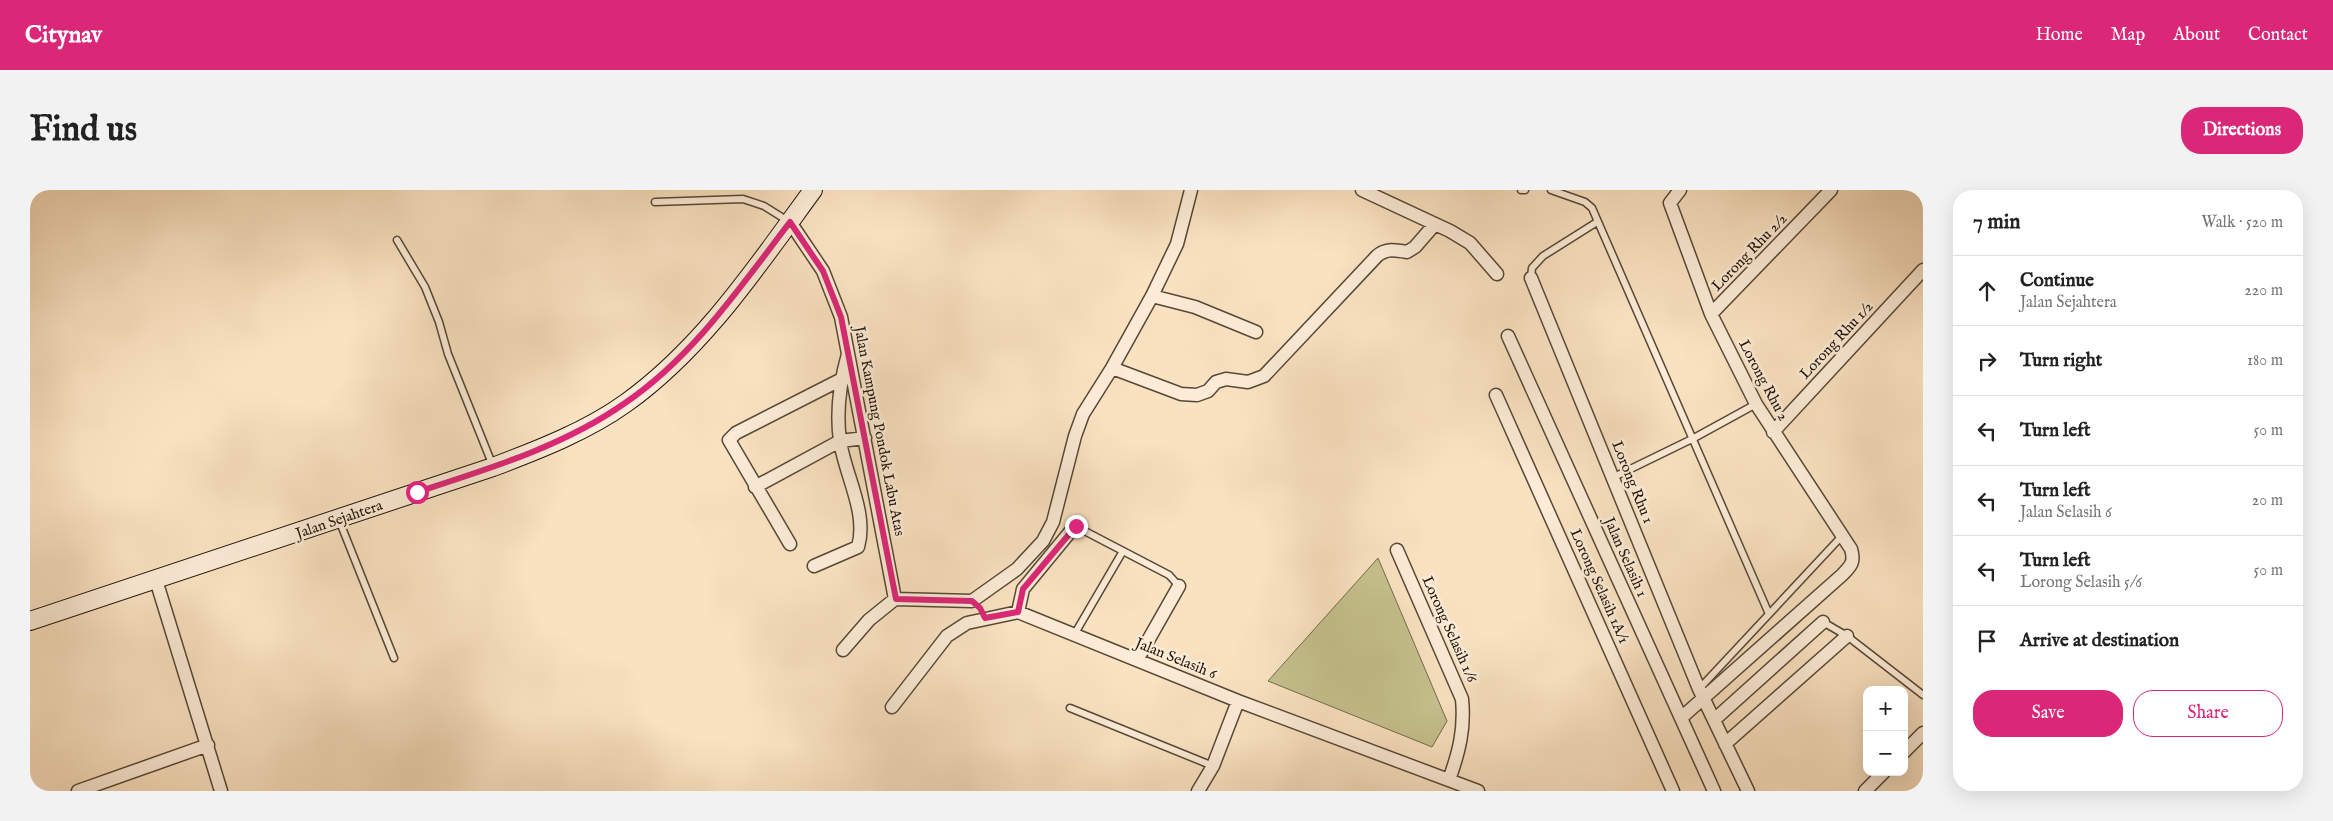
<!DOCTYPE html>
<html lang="en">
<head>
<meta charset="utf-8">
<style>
  body { margin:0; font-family:"IM FELL English",serif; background:#f2f2f2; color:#222 }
  .controls { position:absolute; right:15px; bottom:15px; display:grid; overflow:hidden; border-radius:10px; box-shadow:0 5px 20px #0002 }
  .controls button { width:45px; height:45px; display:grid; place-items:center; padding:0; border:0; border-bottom:1px solid #e0e0e0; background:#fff; color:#222; font:25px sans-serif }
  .stop { position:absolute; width:15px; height:15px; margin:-11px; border:4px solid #db2777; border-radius:50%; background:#fff }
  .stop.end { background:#db2777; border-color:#fff; box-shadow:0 1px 5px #0008 }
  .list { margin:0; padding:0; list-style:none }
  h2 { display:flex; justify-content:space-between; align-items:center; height:65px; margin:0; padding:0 20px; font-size:21px }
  h2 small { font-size:16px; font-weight:400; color:#767676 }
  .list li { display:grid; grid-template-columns:32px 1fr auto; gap:15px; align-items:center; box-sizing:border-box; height:70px; padding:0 20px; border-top:1px solid #e0e0e0 }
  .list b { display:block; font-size:19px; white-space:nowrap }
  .list p { margin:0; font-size:16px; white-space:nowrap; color:#767676 }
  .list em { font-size:16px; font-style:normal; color:#767676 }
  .actions { display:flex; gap:10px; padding:15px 20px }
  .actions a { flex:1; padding:11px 0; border:1px solid #db2777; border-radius:20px; text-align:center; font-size:18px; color:#db2777 }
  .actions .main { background:#db2777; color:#fff }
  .icon { flex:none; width:28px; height:28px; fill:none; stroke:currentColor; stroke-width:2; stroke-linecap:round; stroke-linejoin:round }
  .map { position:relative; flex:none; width:1893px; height:601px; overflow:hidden; border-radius:20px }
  header { display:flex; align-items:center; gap:30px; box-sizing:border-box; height:70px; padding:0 25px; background:#db2777; color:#fff }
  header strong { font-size:24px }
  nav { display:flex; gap:28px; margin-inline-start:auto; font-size:18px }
  .intro { display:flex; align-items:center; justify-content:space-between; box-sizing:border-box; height:120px; padding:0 30px }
  h1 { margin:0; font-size:35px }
  .button { padding:12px 22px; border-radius:20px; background:#db2777; color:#fff; font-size:18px; font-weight:700 }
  main { display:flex; gap:30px; padding:0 30px }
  aside { flex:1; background:#fff; border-radius:20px; box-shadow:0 5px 20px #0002 }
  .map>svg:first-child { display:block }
  .green { fill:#c5c18e; stroke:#726a4c }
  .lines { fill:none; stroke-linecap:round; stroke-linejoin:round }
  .lane-casing { stroke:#564837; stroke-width:9 }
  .street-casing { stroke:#564837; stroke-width:15 }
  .secondary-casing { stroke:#201409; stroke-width:20 }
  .lane { stroke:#fcecd7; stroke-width:6 }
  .street { stroke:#fcecd7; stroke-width:12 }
  .secondary { stroke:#fcecd7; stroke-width:18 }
  .route { stroke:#db2777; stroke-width:6 }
  .labels { text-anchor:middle; stroke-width:5; stroke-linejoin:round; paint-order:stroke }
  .street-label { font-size:15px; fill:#201409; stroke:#fcecd7 }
</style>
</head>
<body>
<header>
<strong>Citynav</strong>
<nav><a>Home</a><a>Map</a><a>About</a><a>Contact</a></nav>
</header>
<div class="intro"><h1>Find us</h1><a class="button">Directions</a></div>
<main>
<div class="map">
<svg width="1893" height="601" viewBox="0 0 1893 601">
  <rect width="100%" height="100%" fill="#fae2c1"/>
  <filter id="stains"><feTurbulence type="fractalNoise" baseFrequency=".004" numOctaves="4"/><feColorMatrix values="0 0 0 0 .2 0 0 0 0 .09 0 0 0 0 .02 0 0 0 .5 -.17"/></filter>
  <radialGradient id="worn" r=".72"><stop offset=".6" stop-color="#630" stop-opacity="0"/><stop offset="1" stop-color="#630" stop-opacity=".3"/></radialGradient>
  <!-- green -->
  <path class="green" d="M 1348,368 L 1417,531 L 1402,557 L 1238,491 Z"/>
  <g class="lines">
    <defs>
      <path id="lane" d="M 1491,0 L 1495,0
        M 1521,0 L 1555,12 L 1562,18 L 1739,424
        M 625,12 L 713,9 L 734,16 L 758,31
        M 367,50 L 395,97 L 409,132 L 418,164 L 463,276
        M 1501,88 L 1502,78 L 1513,66 L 1567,32
        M 1584,287 L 1664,248 L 1726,214
        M 309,330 L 364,468
        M 1045,336 L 1139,385 L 1149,396
        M 1793,432 L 1817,446 L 1893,505
        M 1044,445 L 1093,361
        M 1669,499 L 1811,347
        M 1040,518 L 1183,576"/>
      <path id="street" d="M 1332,0 L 1420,41 L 1440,53 L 1467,84
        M 1650,0 L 1640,13 L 1681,124 L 1726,214 L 1821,359 C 1825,372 1821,376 1812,385 L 1651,528
        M 760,32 L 793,81 L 811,127 L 865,409
        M 1501,88 L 1669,499 L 1718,601
        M 1122,106 L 1165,117 L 1226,142
        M 1681,124 L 1801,0
        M 1478,146 L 1684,601
        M 1082,178 L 1151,204 L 1167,205 L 1178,201 L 1186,192 L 1196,189 L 1218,192 L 1234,186 L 1347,66 C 1356,58 1366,60 1377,62 L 1385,57 L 1405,34
        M 1466,205 L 1643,601
        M 1743,242 L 1893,80
        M 725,297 L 810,251 L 835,248
        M 760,354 L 699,250 L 706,243 L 810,190
        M 1367,360 L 1432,509 C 1435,539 1429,562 1419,590
        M 784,376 L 828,357 C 838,323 815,285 810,251 C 806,222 810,192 818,164
        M 126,390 L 191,601
        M 865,409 L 942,411 L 987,379 L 1013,351 L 1023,332 L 1045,246 L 1053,224 L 1082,178 L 1122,106 L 1147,54 L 1161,0
        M 988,422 L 993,399 L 1045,336
        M 813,460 L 839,430 L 865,409
        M 1107,470 L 1149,396
        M 862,517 L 917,446 L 937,433 L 988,422 L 1208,511 L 1448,601
        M 1684,530 L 1793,432
        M 1695,554 L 1817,446
        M 1874,562 L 1893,543
        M 48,601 L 178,555
        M 1168,601 L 1183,576 L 1208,511
        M 1835,601 L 1854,582"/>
      <path id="secondary" d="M 0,431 L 463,277 C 508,260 557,241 596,213 C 673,158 728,75 783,0"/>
    </defs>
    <!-- lane casing -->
    <use href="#lane" class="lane-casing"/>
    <!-- street casing -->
    <use href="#street" class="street-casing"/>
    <!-- secondary casing -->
    <use href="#secondary" class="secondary-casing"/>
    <!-- lane -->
    <use href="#lane" class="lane"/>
    <!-- street -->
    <use href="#street" class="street"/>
    <!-- secondary -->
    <use href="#secondary" class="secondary"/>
  </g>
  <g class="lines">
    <!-- route -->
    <path class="route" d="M 387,302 C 458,279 534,256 595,213 C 663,167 711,96 760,32 L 793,81 L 811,127 L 866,409 L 942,411 L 950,418 L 955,428 L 988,422 L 993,399 L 1046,336"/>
  </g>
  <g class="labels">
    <!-- street labels -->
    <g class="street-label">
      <text transform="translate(1719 62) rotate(-46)" y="5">Lorong Rhu 2/2</text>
      <text transform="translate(1806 150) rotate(-47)" y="5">Lorong Rhu 1/2</text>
      <text transform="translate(1734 190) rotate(62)" y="5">Lorong Rhu 2</text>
      <text transform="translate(850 241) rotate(79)" y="5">Jalan Kampung Pondok Labu Atas</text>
      <text transform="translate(1603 292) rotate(68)" y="5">Lorong Rhu 1</text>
      <text transform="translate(309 329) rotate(-19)" y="5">Jalan Sejahtera</text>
      <text transform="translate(1596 367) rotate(66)" y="5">Jalan Selasih 1</text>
      <text transform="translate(1570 396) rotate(66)" y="5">Lorong Selasih 1A/1</text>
      <text transform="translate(1420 439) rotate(66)" y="5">Lorong Selasih 1/6</text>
      <text transform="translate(1146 468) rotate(22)" y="5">Jalan Selasih 6</text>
    </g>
  </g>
  <rect width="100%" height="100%" filter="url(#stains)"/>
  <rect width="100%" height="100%" fill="url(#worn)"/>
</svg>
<div class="controls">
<button>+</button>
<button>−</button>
</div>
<div class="stop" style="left:387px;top:302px"></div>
<div class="stop end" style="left:1046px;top:336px"></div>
</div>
<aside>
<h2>7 min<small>Walk · 520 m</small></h2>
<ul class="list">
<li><svg class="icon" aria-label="ahead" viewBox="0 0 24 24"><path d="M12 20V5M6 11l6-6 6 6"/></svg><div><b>Continue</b><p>Jalan Sejahtera</p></div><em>220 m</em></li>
<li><svg class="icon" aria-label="right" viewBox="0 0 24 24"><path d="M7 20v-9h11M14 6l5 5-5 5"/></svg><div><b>Turn right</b></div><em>180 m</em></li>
<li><svg class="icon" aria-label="left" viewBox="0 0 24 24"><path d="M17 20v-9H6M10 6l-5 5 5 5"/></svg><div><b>Turn left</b></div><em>50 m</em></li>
<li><svg class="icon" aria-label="left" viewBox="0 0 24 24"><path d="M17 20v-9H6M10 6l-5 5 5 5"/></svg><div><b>Turn left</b><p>Jalan Selasih 6</p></div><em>20 m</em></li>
<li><svg class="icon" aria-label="left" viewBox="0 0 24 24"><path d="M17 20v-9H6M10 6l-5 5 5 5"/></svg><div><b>Turn left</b><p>Lorong Selasih 5/6</p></div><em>50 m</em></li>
<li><svg class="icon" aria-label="arrive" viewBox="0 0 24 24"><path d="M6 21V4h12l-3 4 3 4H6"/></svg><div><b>Arrive at destination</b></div></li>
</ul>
<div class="actions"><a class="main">Save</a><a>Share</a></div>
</aside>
</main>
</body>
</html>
